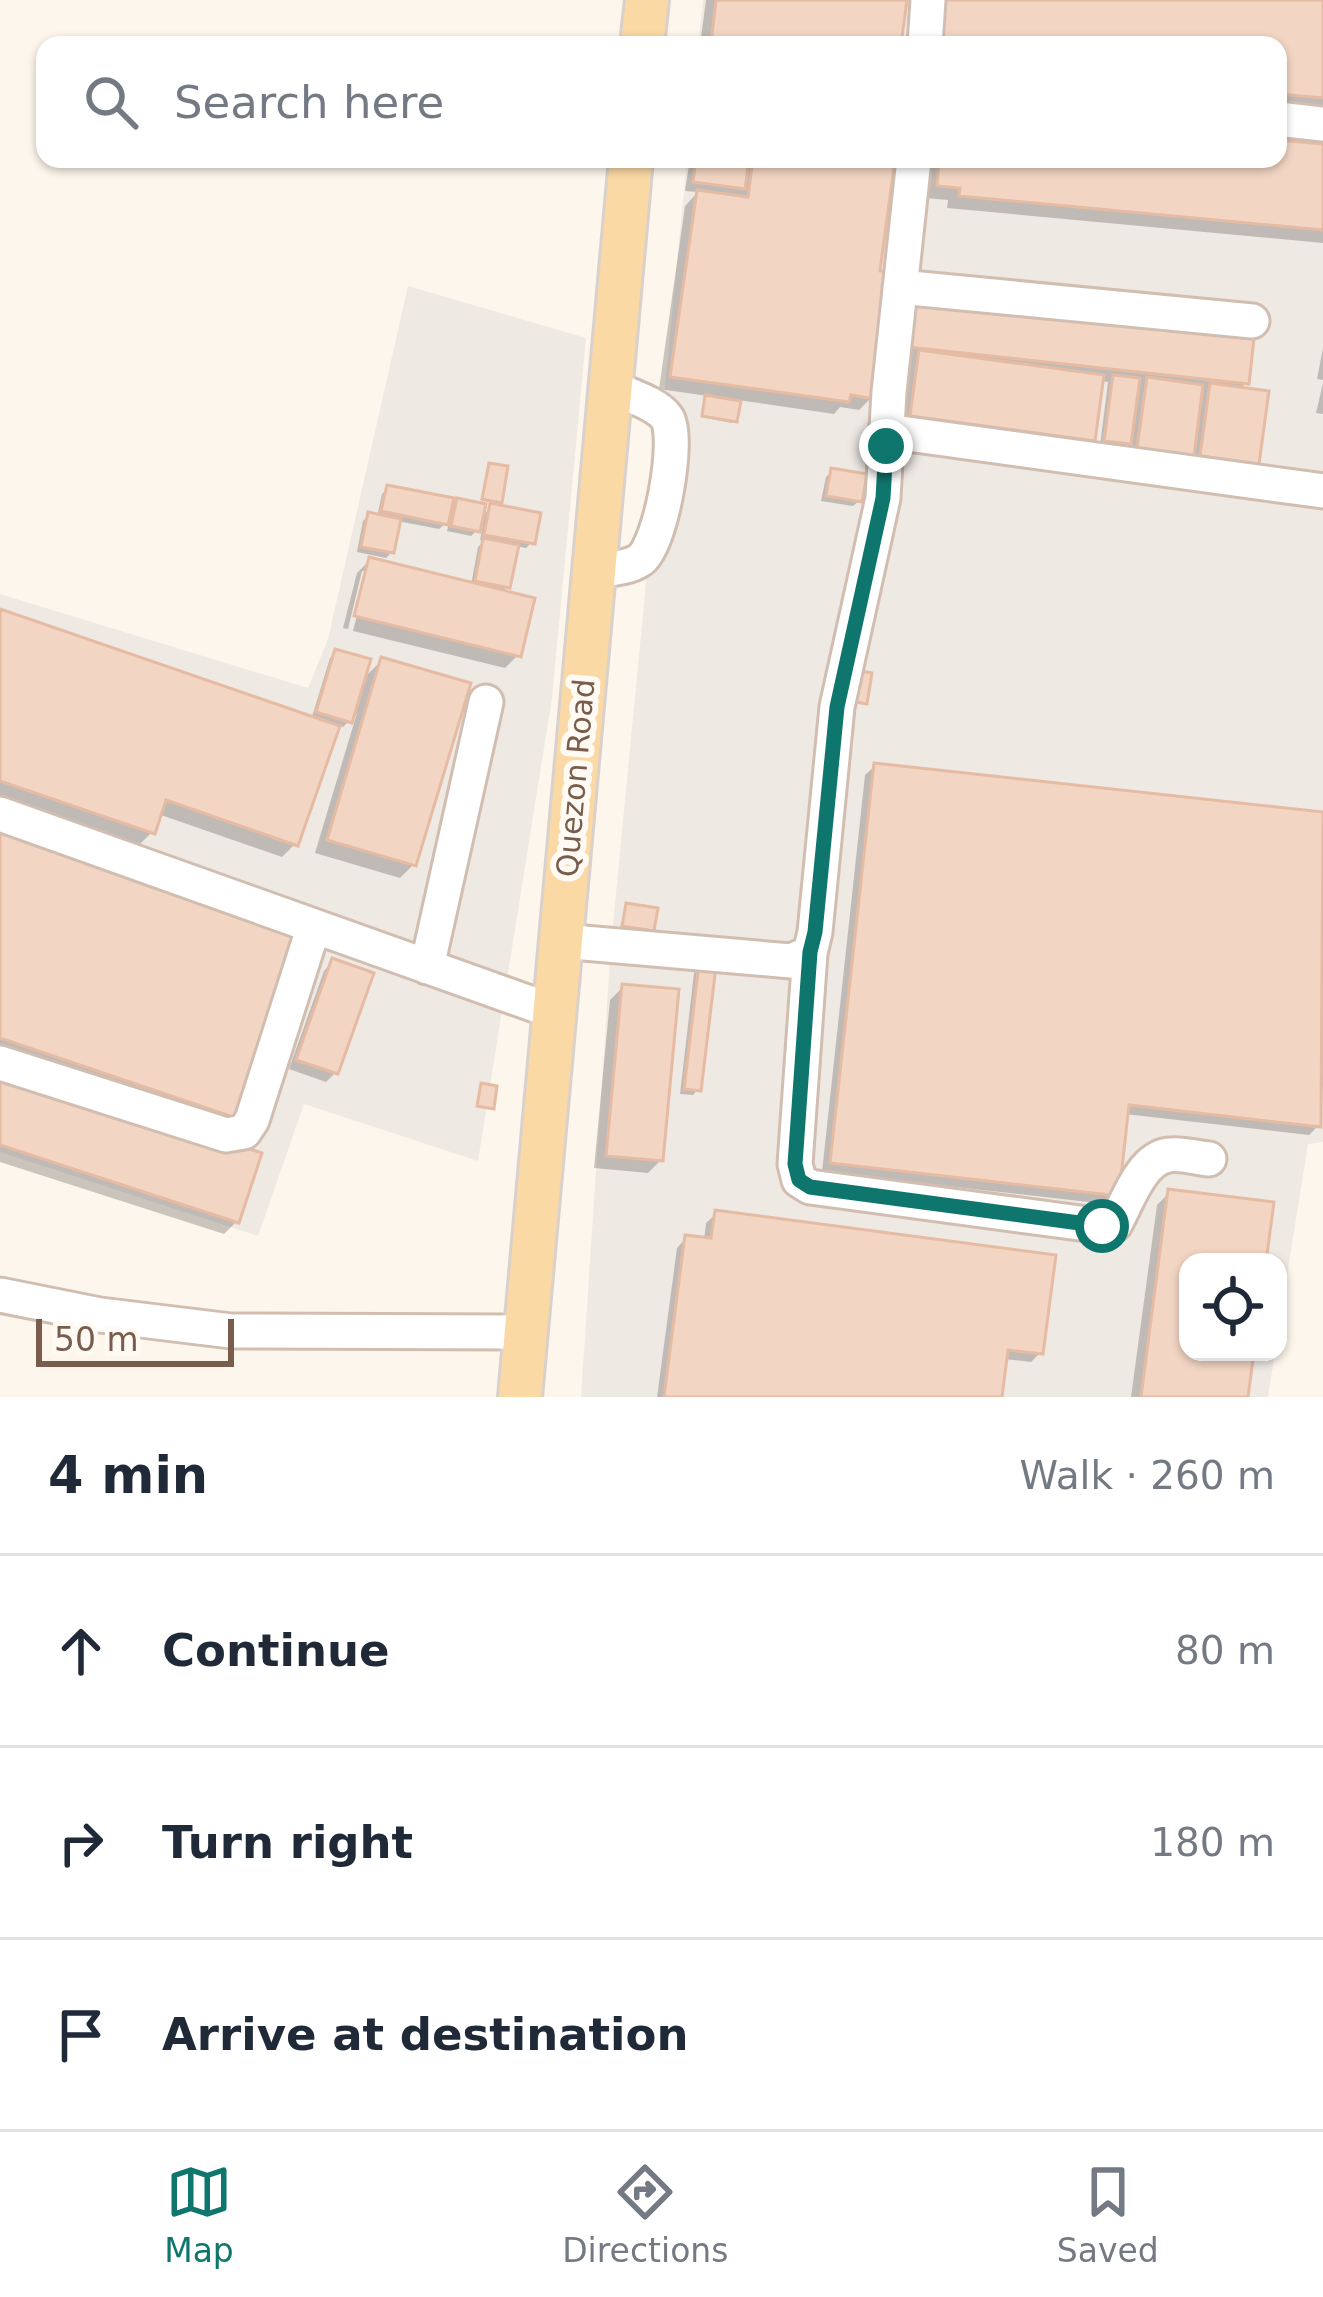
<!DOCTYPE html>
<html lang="en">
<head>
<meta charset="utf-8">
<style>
  body { margin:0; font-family:"DejaVu Sans",sans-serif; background:#f6f6f7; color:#1f2937 }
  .controls { position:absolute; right:36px; bottom:36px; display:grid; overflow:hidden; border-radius:24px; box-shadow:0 3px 9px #0004 }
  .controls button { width:108px; height:108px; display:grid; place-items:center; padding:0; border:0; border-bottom:3px solid #e0e1e3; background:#fff; color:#1f2937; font:60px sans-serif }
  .scale { position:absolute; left:36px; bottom:30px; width:198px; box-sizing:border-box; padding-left:12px; border:6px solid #7a5c4d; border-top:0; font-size:33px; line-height:42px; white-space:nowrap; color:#7a5c4d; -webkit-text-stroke:9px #fffaf3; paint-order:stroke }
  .stop { position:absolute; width:36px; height:36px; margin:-27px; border:9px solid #0f766e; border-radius:50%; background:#fff }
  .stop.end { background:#0f766e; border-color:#fff; box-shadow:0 3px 12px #0008 }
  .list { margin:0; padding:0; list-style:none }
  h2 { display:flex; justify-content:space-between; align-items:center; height:156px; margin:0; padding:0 48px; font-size:51px }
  h2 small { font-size:39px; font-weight:400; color:#747a83 }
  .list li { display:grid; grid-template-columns:78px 1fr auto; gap:36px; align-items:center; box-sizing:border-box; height:192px; padding:0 48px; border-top:3px solid #e0e1e3 }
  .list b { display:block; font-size:45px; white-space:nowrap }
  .list em { font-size:39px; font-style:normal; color:#747a83 }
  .icon { flex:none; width:66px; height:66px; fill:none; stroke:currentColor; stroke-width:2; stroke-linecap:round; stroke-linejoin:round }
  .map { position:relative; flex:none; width:1323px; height:1397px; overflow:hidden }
  .search { position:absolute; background:#fff; box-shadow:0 3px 9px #0004; left:36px; right:36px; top:36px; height:132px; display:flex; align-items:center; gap:30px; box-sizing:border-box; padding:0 42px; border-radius:24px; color:#747a83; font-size:45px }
  .sheet { height:732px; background:#fff }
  nav { display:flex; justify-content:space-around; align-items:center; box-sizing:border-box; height:168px; border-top:3px solid #e0e1e3; background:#fff; font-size:33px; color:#747a83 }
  nav a { display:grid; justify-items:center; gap:6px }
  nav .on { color:#0f766e }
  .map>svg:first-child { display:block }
  .industrial { fill:#efe9e4 }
  .shadow { fill:#0003; fill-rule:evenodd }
  .building { fill:#f3d5c3; stroke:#e6bba3; stroke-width:3 }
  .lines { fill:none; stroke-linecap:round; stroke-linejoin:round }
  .minor-casing { stroke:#d1beb0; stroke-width:39 }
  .major-casing { stroke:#dad1cd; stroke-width:48 }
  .minor { stroke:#fff; stroke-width:33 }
  .major { stroke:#fbd9a5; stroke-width:42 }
  .route { stroke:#0f766e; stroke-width:15 }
  .labels { text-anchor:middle; stroke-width:12; stroke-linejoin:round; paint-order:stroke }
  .street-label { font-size:30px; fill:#7a5c4d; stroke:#fffaf3 }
</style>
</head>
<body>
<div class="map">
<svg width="1323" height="1397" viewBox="0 0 1323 1397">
  <rect width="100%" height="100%" fill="#fdf6ec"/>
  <!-- industrial -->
  <path class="industrial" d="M 703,0 L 1323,0 L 1323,1142 L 1308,1144 L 1278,1332 L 1278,1262 L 1188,1262 L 1188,1352 L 1275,1352 L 1268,1397 L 581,1397 L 611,945 L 687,159 L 1278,159 L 1278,45 L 698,45 Z
    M 408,286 L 586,338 L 552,698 L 478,1161 L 304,1104 L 258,1236 L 0,1152 L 0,594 L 308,688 L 328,639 Z"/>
  <!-- shadow -->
  <path class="shadow" d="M 706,0 L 904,0 L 898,45 L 700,45 Z
    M 1323,0 L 1323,107 L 1278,103 L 1278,45 Z
    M 1278,143 L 1323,147 L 1323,243 L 947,208 L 948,200 L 925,198 L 929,159 L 1278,159 Z
    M 690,159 L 876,159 L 872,397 L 859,410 L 840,407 L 834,414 L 738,400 L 732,423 L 701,417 L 708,396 L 659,389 L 685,206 L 698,192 L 685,191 Z
    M 903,315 L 1246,383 L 1239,390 L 1256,463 L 1246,473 L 1192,465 L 1194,451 L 1181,464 L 1129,457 L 1132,439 L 1122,449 L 1100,446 L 1108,382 L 1100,381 L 1092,440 L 1079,453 L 899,428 Z
    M 1323,348 L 1323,380 L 1317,379 Z
    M 1323,383 L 1323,414 L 1316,413 Z
    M 490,466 L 499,501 L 493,507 L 532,542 L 526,548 L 515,546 L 507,586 L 501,593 L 518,655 L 505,668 L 353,631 L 368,571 L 362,571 L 348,629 L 343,628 L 357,573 L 370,560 L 471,585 L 478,547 L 485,541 L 480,540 L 483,525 L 471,536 L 447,531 L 450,519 L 439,529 L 397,521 L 392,552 L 386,558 L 357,552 L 363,521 L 369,515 L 377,517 L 382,494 L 388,488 L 447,512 L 458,501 L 481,506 ZM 483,501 L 495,503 L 480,518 Z
    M 832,471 L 859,501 L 853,506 L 821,501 L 826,477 Z
    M 0,612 L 311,720 L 330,658 L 336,652 L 362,680 L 382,660 L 413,865 L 400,878 L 315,853 L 357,713 L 343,727 L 337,725 L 295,844 L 282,857 L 158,814 L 152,832 L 139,845 L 0,797 Z
    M 875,766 L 1323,815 L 1323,1084 L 1319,1125 L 1309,1135 L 1125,1114 L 1116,1194 L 1106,1204 L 822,1172 L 865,775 Z
    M 0,827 L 236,1117 L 223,1130 L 0,1055 Z
    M 333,961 L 335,1073 L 326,1082 L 289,1069 L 324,971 Z
    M 700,967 L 698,1089 L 693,1095 L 680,1094 L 694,973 Z
    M 623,987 L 661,1160 L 648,1173 L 594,1168 L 610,1000 Z
    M 0,1071 L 237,1221 L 224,1234 L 0,1162 Z
    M 1170,1192 L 1188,1262 L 1188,1352 L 1251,1352 L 1245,1397 L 1131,1397 L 1157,1205 Z
    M 716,1214 L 1040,1353 L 1031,1362 L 1004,1359 L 999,1397 L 657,1397 L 677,1248 L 686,1238 L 704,1241 L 706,1223 Z"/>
  <!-- building -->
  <path class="building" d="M 716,0 L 907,0 L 901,45 L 711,43 Z
    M 944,0 L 1323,0 L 1323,98 L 1278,94 L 1278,45 L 940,45 Z
    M 1278,140 L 1323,144 L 1323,230 L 959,196 L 960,188 L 937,186 L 939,159 L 1278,159 Z
    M 696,159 L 749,159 L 745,189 L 693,182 Z
    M 753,159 L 895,159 L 880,271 L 893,272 L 875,399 L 851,395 L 849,402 L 670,377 L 697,190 L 748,197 Z
    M 915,298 L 1255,329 L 1249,384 L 908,347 Z
    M 919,350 L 1104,375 L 1095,441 L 910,416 Z
    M 1113,375 L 1140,378 L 1131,444 L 1104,441 Z
    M 1147,377 L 1203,385 L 1194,456 L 1137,448 Z
    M 1210,383 L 1269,391 L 1259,464 L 1200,456 Z
    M 705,395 L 741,401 L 737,422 L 702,416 Z
    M 489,463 L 508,466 L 502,503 L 482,499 Z
    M 831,468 L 867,474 L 862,502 L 826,496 Z
    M 387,485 L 454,498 L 448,525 L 381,511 Z
    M 457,498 L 486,504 L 480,532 L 451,526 Z
    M 490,503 L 541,513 L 535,544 L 484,535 Z
    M 368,512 L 401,519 L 394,553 L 361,547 Z
    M 483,538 L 519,545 L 510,588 L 475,581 Z
    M 369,557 L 535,598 L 521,657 L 354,616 Z
    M 0,609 L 340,726 L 298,846 L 166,800 L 155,834 L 0,781 Z
    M 335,649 L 371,659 L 352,723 L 316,712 Z
    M 381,657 L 471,683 L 416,866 L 327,840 Z
    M 850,669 L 872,673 L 867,704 L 844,700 Z
    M 874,763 L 1323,812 L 1321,1127 L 1129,1105 L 1119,1196 L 830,1163 Z
    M 0,824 L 304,926 L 239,1119 L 0,1038 Z
    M 626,903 L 658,908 L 654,931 L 622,926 Z
    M 332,958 L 374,973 L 338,1074 L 296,1060 Z
    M 699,964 L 716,966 L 701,1091 L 684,1089 Z
    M 622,984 L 679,989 L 663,1161 L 606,1156 Z
    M 0,1068 L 262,1153 L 239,1223 L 0,1145 Z
    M 481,1083 L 497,1086 L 494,1109 L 477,1106 Z
    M 1168,1189 L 1274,1202 L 1266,1262 L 1188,1262 L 1188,1352 L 1254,1352 L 1248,1397 L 1141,1397 Z
    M 715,1210 L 1056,1255 L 1043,1354 L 1008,1350 L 1002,1397 L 664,1397 L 685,1235 L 711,1238 Z"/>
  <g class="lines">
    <defs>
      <path id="minor" d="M 925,45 L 928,0
        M 1278,119 L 1323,124
        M 900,287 L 1252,321
        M 886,431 L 1323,491
        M 595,571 C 608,569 629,568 640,560 C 661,546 680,438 667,418 C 657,403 627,395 611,387
        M 0,814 L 555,1012
        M 561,941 L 791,961 L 810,953 L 815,932 L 837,707 L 883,498 L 889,392 L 914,159
        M 810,953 L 795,1164 L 799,1180 L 810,1187 L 1102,1226 L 1115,1224 C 1127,1203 1141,1158 1169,1155 C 1181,1153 1197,1158 1209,1159
        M 427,967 L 486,702
        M 0,1063 L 226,1135 L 244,1132 L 252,1120 L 314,926
        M 0,1295 L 100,1315 L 231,1331 L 526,1332"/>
      <path id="major" d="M 642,45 L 647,0
        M 520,1397 L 631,159"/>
    </defs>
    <!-- minor casing -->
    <use href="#minor" class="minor-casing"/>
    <!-- major casing -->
    <use href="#major" class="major-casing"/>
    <!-- minor -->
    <use href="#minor" class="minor"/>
    <!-- major -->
    <use href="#major" class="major"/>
  </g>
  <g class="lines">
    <!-- route -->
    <path class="route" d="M 886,446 L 883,498 L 837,707 L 815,932 L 810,952 L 795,1164 L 799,1180 L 810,1187 L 1102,1226"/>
  </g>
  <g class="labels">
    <!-- street labels -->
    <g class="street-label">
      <text transform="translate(576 778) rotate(-85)" y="10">Quezon Road</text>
    </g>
  </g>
</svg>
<div class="controls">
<button><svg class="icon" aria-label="locate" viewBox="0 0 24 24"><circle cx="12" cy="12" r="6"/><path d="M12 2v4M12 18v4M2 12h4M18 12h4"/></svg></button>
</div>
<div class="scale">50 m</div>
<div class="stop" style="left:1102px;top:1226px"></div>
<div class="stop end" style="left:886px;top:446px"></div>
<div class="search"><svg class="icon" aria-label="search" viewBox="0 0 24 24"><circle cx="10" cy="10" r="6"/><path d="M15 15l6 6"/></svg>Search here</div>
</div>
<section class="sheet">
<h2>4 min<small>Walk · 260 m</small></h2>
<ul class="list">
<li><svg class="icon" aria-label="ahead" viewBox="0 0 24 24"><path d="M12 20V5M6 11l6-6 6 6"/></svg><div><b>Continue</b></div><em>80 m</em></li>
<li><svg class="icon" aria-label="right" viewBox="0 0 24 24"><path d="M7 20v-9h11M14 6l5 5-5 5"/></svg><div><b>Turn right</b></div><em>180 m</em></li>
<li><svg class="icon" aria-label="arrive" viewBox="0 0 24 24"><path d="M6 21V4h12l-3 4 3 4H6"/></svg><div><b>Arrive at destination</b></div></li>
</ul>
</section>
<nav>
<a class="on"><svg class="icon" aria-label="map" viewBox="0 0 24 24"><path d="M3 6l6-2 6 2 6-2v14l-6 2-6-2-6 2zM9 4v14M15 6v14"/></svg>Map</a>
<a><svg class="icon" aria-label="directions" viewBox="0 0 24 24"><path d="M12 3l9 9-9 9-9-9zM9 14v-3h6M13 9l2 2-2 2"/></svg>Directions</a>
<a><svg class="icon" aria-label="saved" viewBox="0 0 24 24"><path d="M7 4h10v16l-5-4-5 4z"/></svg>Saved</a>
</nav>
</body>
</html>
